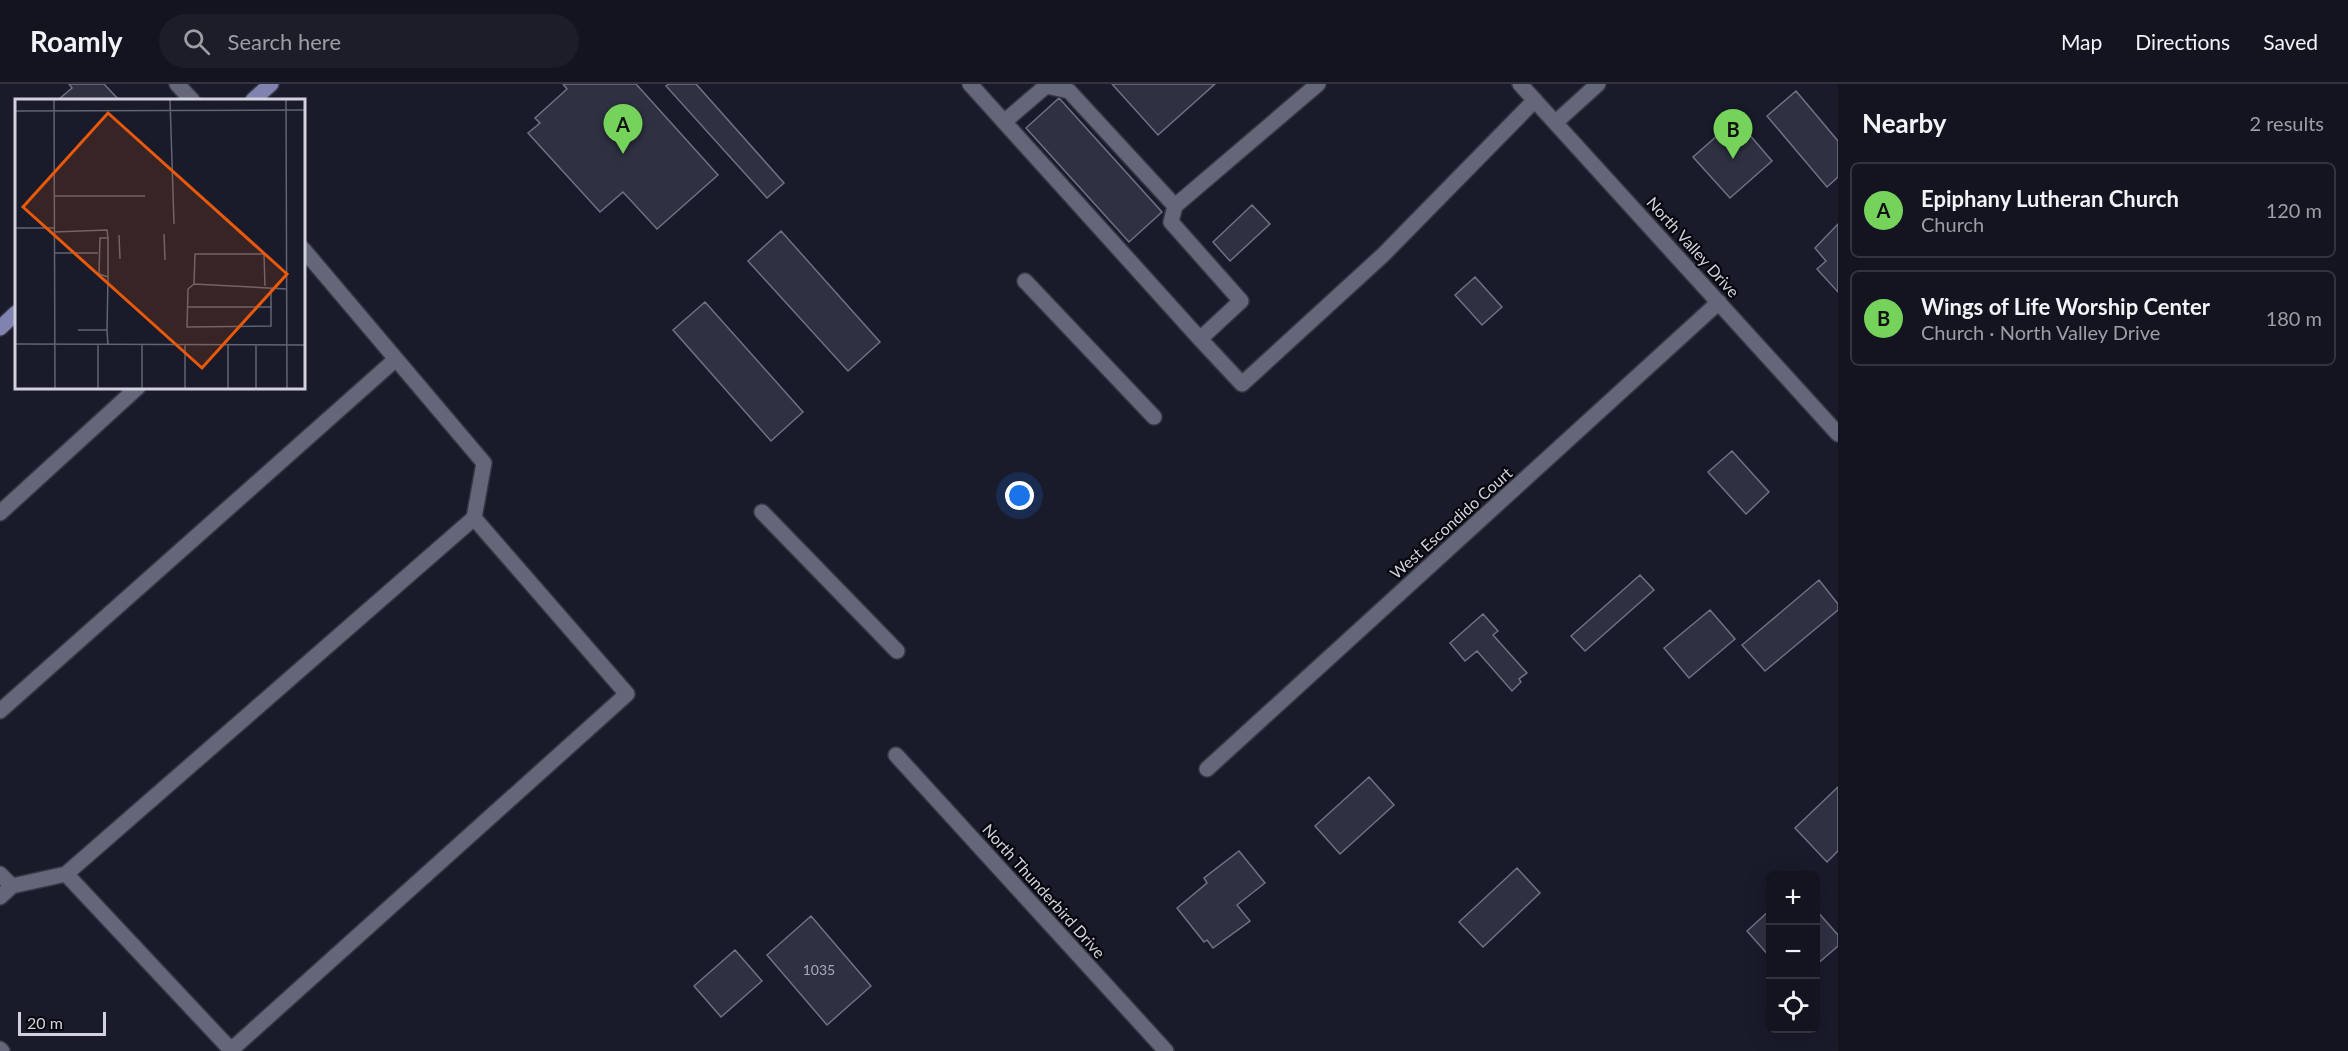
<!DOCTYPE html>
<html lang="en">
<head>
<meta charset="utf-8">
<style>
  body { margin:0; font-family:Lato,sans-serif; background:#1c1d29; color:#f1f3f6 }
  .controls { position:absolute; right:18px; bottom:18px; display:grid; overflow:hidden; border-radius:9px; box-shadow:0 6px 24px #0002 }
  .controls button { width:54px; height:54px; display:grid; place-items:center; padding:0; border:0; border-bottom:2px solid #32333e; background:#131420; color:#f1f3f6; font:30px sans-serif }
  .scale { position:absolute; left:18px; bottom:15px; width:88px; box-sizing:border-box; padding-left:6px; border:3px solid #d1d2dd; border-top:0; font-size:16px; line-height:21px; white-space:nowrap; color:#d1d2dd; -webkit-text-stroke:4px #06060c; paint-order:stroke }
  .you { position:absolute; left:1020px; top:412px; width:21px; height:21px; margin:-15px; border:4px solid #fff; border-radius:50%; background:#1a73e8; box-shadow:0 0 0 9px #1a73e833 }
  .badge { display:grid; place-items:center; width:39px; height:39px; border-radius:50%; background:#75d25b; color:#111; font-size:20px; font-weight:700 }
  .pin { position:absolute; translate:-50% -50px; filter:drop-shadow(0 2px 3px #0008) }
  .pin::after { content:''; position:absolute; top:32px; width:21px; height:18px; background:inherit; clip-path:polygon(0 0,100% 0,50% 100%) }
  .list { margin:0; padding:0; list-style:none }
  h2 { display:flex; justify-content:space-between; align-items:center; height:78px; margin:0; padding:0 24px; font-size:26px }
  h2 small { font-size:20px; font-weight:400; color:#9d9ea5 }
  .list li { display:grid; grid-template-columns:39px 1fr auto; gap:18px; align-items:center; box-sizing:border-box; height:96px; margin:0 12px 12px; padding:0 12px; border:2px solid #32333e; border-radius:9px }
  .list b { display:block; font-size:22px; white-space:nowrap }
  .list p { margin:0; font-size:20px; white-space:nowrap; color:#9d9ea5 }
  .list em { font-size:20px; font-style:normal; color:#9d9ea5 }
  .icon { flex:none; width:33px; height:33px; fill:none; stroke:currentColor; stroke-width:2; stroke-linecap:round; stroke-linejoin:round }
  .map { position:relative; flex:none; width:1838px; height:967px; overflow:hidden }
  header { display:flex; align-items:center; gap:36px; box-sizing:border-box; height:84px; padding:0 30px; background:#131420; border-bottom:2px solid #32333e }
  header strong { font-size:28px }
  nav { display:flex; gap:33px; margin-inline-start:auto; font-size:21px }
  .search { width:420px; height:54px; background:#1c1d29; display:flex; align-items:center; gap:15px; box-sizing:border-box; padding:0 21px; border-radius:33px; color:#9d9ea5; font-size:22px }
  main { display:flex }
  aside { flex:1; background:#131420 }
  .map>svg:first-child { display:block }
  .building { fill:#2f3041; stroke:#707185; stroke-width:1.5 }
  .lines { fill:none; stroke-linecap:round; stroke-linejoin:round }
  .minor-casing { stroke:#363643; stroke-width:18 }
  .major-casing { stroke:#363643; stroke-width:18 }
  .minor { stroke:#646679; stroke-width:15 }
  .major { stroke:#8082b0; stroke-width:15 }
  .labels { text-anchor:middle; stroke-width:4.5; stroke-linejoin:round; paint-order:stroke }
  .number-label { font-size:14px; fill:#a8aab6 }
  .street-label { font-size:16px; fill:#d1d2dd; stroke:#06060c }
  .inset-road { fill:none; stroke:#636472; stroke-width:1.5 }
  .view { fill:#e8590c; fill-opacity:0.15; stroke:#e8590c; stroke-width:3 }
  .inset-edge { fill:none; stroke:#d1d2dd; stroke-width:3 }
</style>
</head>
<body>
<header>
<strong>Roamly</strong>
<div class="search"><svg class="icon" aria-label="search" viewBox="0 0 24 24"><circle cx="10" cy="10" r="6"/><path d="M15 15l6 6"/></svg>Search here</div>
<nav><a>Map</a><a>Directions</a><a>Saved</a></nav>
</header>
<main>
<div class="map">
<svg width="1838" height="967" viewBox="0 0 1838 967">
  <rect width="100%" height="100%" fill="#191a2a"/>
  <!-- building -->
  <path class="building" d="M 69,0 L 104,0 L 119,16 L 58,16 L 72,4 Z
    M 563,0 L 636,0 L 718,91 L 657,145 L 623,108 L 600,128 L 528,49 L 540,39 L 535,34 L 567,5 Z
    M 669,0 L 696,0 L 784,99 L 767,114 L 666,2 Z
    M 1112,0 L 1215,0 L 1158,51 Z
    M 1796,7 L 1838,57 L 1838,93 L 1827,103 L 1767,32 Z
    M 1059,14 L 1162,128 L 1129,158 L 1026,44 Z
    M 1736,35 L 1772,77 L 1730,114 L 1693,73 Z
    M 1252,121 L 1270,140 L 1230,177 L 1213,158 Z
    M 1838,140 L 1838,208 L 1817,185 L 1826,177 L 1815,164 Z
    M 781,147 L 880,258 L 848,287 L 748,177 Z
    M 1475,193 L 1502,223 L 1482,241 L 1455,211 Z
    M 705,218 L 803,328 L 771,357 L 673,246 Z
    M 1732,367 L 1769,408 L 1746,430 L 1708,388 Z
    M 1640,491 L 1654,506 L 1585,567 L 1571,552 Z
    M 1819,496 L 1838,520 L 1838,526 L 1765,587 L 1742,561 Z
    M 1710,526 L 1735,555 L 1689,594 L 1664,564 Z
    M 1483,530 L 1498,547 L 1493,551 L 1527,589 L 1519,595 L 1521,598 L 1512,607 L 1477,567 L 1465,577 L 1450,559 Z
    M 1369,693 L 1394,721 L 1340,770 L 1315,742 Z
    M 1838,703 L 1838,767 L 1827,778 L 1795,744 Z
    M 1239,767 L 1265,799 L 1237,821 L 1250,837 L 1213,864 L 1207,856 L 1204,858 L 1177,824 L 1207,799 L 1204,794 Z
    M 1517,784 L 1540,809 L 1483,863 L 1459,838 Z
    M 1770,826 L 1770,873 L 1747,847 Z
    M 1816,826 L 1838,851 L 1838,862 L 1816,881 Z
    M 811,832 L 871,902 L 827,941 L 767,871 Z
    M 735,866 L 762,897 L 721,933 L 694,902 Z"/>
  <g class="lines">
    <defs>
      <path id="minor" d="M 177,0 L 192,16
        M 970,0 L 1200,255 L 1241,217 L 1171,138 L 1175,122 L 1069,7 L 1046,2 L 1004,38
        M 1520,0 L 1838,350
        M 1556,38 L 1598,0
        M 1175,122 L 1318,0
        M 1025,197 L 1154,333
        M 1200,255 L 1242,300 L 1383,171 L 1535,16
        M 762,428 L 897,567
        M 0,429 L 138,303
        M 0,627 L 396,275
        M 896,671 L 1166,967
        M 1207,685 L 1719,218
        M 0,790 L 12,802
        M 66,790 L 231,966 L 627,610 L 474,434
        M 0,813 L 12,802 L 66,790 L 474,434 L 484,379 L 303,165
        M 0,965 L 2,967"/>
      <path id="major" d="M 253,16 L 271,0
        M 0,244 L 16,229"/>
    </defs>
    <!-- minor casing -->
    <use href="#minor" class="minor-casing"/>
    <!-- major casing -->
    <use href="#major" class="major-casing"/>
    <!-- minor -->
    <use href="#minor" class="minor"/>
    <!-- major -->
    <use href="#major" class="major"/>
  </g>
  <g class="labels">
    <!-- number labels -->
    <g class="number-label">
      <text x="819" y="891">1035</text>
    </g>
    <!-- street labels -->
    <g class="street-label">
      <text transform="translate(1693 163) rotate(48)" y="6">North Valley Drive</text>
      <text transform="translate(1451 439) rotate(-42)" y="6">West Escondido Court</text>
      <text transform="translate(1044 807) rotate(48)" y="6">North Thunderbird Drive</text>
    </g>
  </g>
  <!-- overview -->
  <g transform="translate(15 15)">
    <rect width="290" height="290" fill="#191a2a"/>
    <path class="inset-road" d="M 39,1 L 40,289M 155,1 L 159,125M 271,1 L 272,289M 0,12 L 290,11M 39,97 L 130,97M 0,129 L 39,129M 39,133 L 92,131 L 93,139M 149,135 L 150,161M 104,136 L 105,160M 39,154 L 83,154M 179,185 L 180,155 L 249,155 L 250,187M 256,190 L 256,227 L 172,228 L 173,190 L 179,185 L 272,190M 173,208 L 257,208M 63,231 L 92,231 L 93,246M 92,231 L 93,178 L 93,139 L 85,139 L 84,175 L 93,178M 0,245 L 290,246M 127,246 L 127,289M 170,246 L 170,289M 83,289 L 83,246M 213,289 L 213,246M 241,289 L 241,246"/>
    <path class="view" d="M 93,14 L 272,175 L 187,269 L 8,108 Z"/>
    <rect width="290" height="290" class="inset-edge"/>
  </g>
</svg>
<div class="controls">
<button>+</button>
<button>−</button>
<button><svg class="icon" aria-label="locate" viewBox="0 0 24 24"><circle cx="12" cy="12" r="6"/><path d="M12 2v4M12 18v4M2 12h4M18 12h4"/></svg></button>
</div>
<div class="scale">20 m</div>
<div class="you"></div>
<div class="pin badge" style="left:623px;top:70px">A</div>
<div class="pin badge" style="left:1733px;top:75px">B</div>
</div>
<aside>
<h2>Nearby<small>2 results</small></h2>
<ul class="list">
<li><span class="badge">A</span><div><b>Epiphany Lutheran Church</b><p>Church</p></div><em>120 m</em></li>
<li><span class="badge">B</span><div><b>Wings of Life Worship Center</b><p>Church · North Valley Drive</p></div><em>180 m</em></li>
</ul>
</aside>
</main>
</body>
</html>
